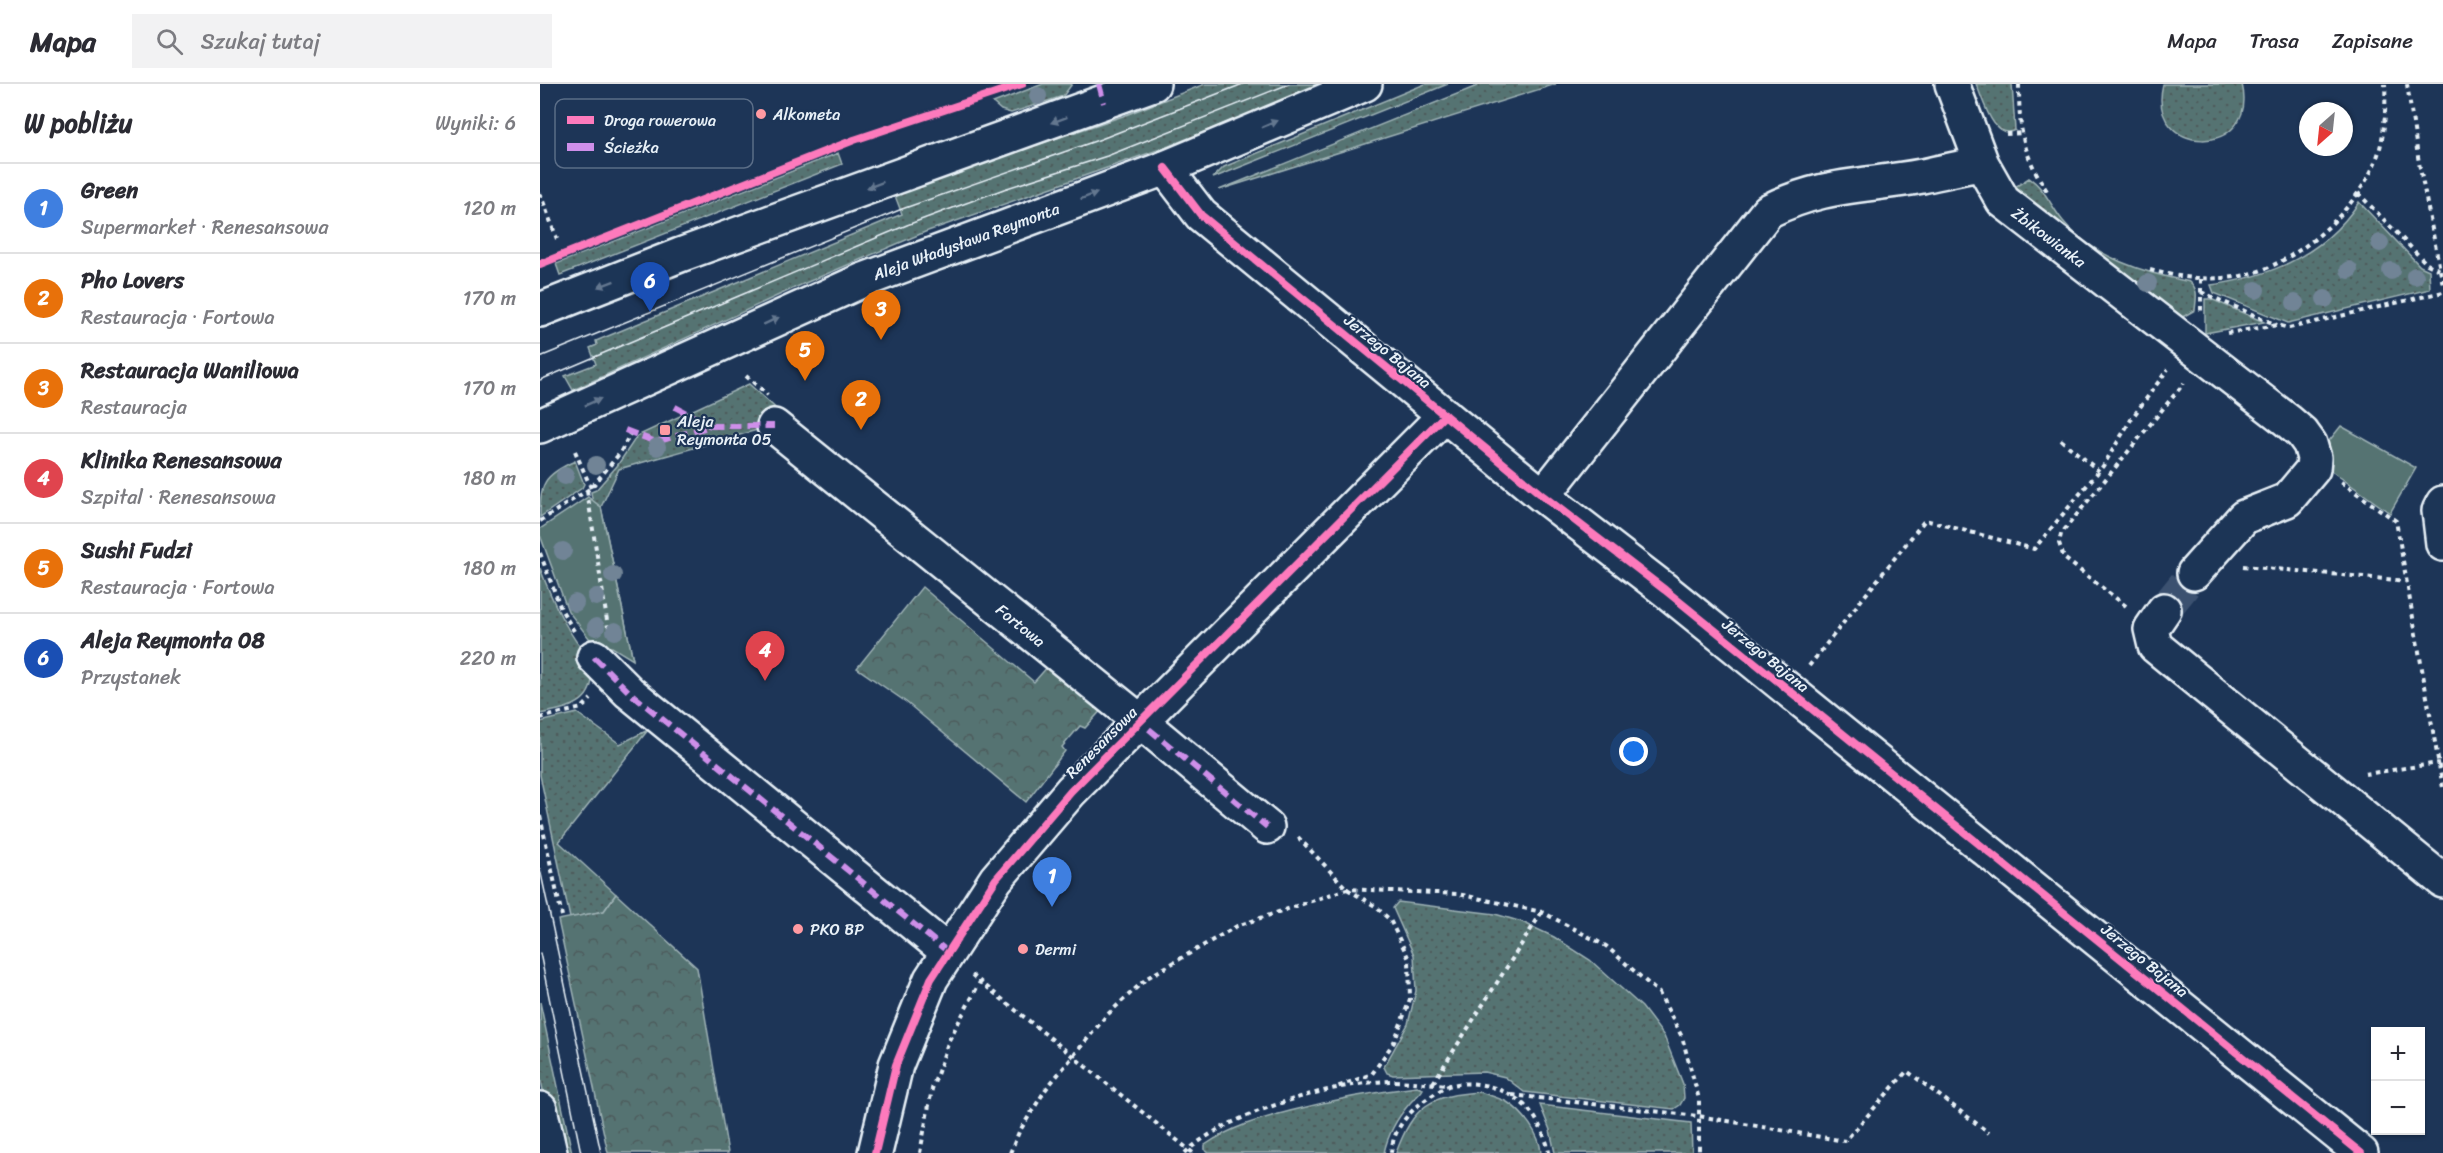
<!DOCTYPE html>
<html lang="pl">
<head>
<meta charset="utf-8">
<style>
  body { margin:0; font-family:Sriracha,sans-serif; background:#f2f2f3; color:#2b2b33 }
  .controls { position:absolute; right:18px; bottom:18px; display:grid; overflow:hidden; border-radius:0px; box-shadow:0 2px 4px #0004 }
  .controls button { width:54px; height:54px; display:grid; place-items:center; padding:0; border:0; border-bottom:2px solid #e1e1e2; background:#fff; color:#2b2b33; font:30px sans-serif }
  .compass { position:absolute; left:1759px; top:18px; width:54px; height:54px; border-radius:50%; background:#fff; box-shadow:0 2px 4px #0004; rotate:207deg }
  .you { position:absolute; left:1094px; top:668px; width:21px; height:21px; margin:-15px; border:4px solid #fff; border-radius:50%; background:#1a73e8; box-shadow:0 0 0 9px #1a73e833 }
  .badge { display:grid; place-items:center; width:39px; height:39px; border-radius:50%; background:#d93025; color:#fff; font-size:20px; font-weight:700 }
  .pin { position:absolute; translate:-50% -50px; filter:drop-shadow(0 2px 3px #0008) }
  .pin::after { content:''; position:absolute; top:32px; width:21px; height:18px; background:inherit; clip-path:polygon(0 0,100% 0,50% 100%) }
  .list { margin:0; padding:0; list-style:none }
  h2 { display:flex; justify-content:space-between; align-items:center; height:78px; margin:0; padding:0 24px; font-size:26px }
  h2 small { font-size:20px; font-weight:400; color:#7c7c81 }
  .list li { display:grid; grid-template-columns:39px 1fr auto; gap:18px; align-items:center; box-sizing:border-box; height:90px; padding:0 24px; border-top:2px solid #e1e1e2 }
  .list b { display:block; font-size:22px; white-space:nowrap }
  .list p { margin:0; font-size:20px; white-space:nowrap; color:#7c7c81 }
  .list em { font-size:20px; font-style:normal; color:#7c7c81 }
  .icon { flex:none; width:33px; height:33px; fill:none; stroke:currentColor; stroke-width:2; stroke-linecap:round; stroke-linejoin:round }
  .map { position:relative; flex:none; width:1903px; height:1069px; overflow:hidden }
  header { display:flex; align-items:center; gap:36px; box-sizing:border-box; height:84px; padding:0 30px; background:#fff; border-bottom:2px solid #e1e1e2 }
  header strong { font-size:28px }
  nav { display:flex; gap:33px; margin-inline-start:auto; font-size:21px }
  .search { width:420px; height:54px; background:#f2f2f3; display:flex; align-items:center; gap:15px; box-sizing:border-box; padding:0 21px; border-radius:0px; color:#7c7c81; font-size:22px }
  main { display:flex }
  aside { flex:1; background:#fff }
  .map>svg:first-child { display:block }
  .grass { fill:url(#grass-dots); stroke:#9eb2b5; stroke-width:1.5 }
  .forest { fill:url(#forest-crowns); stroke:#9eb2b5; stroke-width:1.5 }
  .park { fill:#557372; stroke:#9eb2b5; stroke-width:1.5 }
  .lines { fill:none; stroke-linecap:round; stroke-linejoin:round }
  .minor-tunnel { stroke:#3b516f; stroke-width:33; stroke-dasharray:33 16; stroke-linecap:butt }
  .minor-casing { stroke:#e8f1f8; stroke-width:38 }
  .major-casing { stroke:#e8f1f8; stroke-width:38 }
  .path { stroke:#e8f1f8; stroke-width:4; stroke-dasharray:4.5 4.5; stroke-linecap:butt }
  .minor { stroke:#1d3557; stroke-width:33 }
  .major { stroke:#1d3557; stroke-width:33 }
  .tram { stroke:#e8f1f8; stroke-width:1.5 }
  .quiet { stroke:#ce8fe9; stroke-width:6; stroke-dasharray:12 6; stroke-linecap:butt }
  .cycleway-casing { stroke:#1d3557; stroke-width:11 }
  .cycleway { stroke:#fd7abc; stroke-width:8 }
  .tree { fill:#718496 }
  .oneway { fill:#64778f }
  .poi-dot { fill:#ff9aa2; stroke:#1d3557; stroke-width:2 }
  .labels { text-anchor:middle; stroke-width:4.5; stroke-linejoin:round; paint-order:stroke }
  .poi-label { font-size:16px; fill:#e8f1f8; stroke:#1d3557; text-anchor:start }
  .street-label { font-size:16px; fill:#e8f1f8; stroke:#1d3557 }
  .key { fill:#1d3557; stroke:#5a6d87; stroke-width:1.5 }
  .key-label { font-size:16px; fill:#e8f1f8 }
</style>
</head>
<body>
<header>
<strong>Mapa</strong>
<div class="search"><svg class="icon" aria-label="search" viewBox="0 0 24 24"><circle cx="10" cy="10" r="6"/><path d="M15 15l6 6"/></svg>Szukaj tutaj</div>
<nav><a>Mapa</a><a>Trasa</a><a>Zapisane</a></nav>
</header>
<main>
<aside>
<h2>W pobliżu<small>Wyniki: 6</small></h2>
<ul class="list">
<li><span class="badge" style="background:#3f7fe0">1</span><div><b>Green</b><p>Supermarket · Renesansowa</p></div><em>120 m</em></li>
<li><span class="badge" style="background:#e8710a">2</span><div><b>Pho Lovers</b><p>Restauracja · Fortowa</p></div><em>170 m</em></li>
<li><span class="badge" style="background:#e8710a">3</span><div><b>Restauracja Waniliowa</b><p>Restauracja</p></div><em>170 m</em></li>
<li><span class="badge" style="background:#e0444e">4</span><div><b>Klinika Renesansowa</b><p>Szpital · Renesansowa</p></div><em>180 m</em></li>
<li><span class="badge" style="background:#e8710a">5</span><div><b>Sushi Fudzi</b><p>Restauracja · Fortowa</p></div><em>180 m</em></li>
<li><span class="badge" style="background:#1a4fb4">6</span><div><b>Aleja Reymonta 08</b><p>Przystanek</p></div><em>220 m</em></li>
</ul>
</aside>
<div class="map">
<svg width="1903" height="1069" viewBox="0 0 1903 1069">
  <defs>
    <pattern id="grass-dots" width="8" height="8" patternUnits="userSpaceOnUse" patternTransform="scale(1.5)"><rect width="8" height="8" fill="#557372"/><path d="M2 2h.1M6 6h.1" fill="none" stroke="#4d5b5c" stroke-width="1.8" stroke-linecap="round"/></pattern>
    <pattern id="forest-crowns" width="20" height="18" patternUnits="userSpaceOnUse" patternTransform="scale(1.5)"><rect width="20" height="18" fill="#557372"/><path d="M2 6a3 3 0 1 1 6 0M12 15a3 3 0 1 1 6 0" fill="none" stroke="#4d5b5c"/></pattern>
  </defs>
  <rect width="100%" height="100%" fill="#1d3557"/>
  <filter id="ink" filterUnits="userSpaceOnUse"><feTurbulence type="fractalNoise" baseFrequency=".0167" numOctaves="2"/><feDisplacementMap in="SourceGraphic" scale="12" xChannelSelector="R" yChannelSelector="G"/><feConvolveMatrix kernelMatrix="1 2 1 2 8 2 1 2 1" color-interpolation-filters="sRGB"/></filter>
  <g filter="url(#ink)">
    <!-- grass -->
    <path class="grass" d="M 503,0 L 532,0 L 523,12 L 471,29 L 461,26 L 453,19 Z
      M 665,0 L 783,0 L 629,62 L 385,148 L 263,200 L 33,306 L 25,292 L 56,280 L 50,264 L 57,261 L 56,257 L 362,130 L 354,109 L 583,32 Z
      M 885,0 L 908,0 L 673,94 L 684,83 Z
      M 942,0 L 1016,0 L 679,106 Z
      M 1436,0 L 1472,0 L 1475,46 C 1453,58 1443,14 1436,0 Z
      M 1623,0 L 1702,0 C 1720,75 1605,74 1623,0 Z
      M 298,69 L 302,80 L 20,191 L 16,180 Z
      M 1489,94 C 1504,103 1512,124 1523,137 C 1554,174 1605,189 1650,198 C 1659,206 1656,215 1655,226 L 1639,235 L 1472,109 L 1475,103 Z
      M 1819,118 L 1880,182 L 1889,186 L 1890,205 L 1748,239 L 1674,209 L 1671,201 C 1731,193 1785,170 1819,118 Z
      M 1665,215 L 1671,215 L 1724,238 L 1665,249 Z
      M 209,300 L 242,330 L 217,346 L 79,385 L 61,423 L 93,576 L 72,538 L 51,408 L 56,406 L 77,382 L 97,352 Z
      M 35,377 L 44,400 L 42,404 L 0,433 C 0,400 3,391 35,377 Z
      M 0,484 C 13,519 27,549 52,578 C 57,620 33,623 0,630 Z
      M 37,629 L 80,660 L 108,646 L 19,758 L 76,810 L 64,827 L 30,834 L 0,691 L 0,638 Z
      M 858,818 L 955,830 L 982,838 L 1014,853 L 1050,876 L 1102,923 L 1124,952 L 1143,1000 L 1144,1014 L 1140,1021 L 1134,1025 L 984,1008 L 965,993 L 944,988 L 853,991 L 847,989 L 844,983 L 868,940 L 876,907 L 874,871 L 853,824 Z
      M 0,918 L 32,1069 L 17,1069 L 0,993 Z
      M 877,1003 L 883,1005 C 880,1011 874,1014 870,1019 C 857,1034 848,1049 844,1069 L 669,1069 L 665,1066 L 665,1061 C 691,1043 719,1035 750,1027 C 792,1016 833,1008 877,1003 Z
      M 940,1008 C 948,1011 959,1014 967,1018 C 983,1028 1000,1050 1001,1069 L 856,1069 C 873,1022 890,1011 940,1008 Z
      M 1000,1021 L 1151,1039 L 1152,1069 L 1015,1069 L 1010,1046 Z"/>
    <!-- forest -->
    <path class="forest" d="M 382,503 L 494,598 L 510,580 L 564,623 L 545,644 L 540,642 L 522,663 L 525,667 L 486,718 L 366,618 L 317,584 Z
      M 76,810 L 157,884 L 188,1069 L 68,1069 L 18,836 L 64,827 Z"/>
    <!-- park -->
    <path class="park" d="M 1801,342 L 1876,384 L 1850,429 L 1783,381 L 1785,362 Z
      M 48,413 L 61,423 L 93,576 L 72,563 L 59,567 L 28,527 L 0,451 L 0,445 Z"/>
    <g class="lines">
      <!-- minor-tunnel -->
      <path class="minor-tunnel" d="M 1624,526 L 1654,489"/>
      <defs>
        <path id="minor" d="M 1412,0 L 1442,80 L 1463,117 L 1748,337 L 1762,349 L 1770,360 L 1774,374 L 1773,385 L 1747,416 L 1704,433 L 1654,489
          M 625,84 L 661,131 L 1003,412 L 1125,506 L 1821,1069
          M 234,342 L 600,637 L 727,743
          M 1003,412 L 1228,127 C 1284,99 1324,103 1382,92 C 1402,88 1421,83 1442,80
          M 1903,419 L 1899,427 L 1903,460
          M 1624,526 L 1611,545 L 1615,562 L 1903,797
          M 54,573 L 89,608 L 408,868
          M 0,1025 L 10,1069
          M 335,1069 L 356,981 L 391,895 L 456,795 L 531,707 L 905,331"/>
        <path id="major" d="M 0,226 L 140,171 L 613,0
          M 0,342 L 321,197 L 625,84 L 825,0"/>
      </defs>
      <!-- minor casing -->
      <use href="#minor" class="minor-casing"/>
      <!-- major casing -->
      <use href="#major" class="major-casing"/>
      <!-- path -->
      <path class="path" d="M 1479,0 C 1479,46 1482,68 1507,107
        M 1867,0 L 1879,79 L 1903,201
        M 1466,50 L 1482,49
        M 0,109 L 17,155
        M 1818,109 L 1887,180 L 1900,186
        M 1610,186 C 1641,194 1669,197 1701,192 C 1758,181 1825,120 1840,64 C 1845,44 1846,21 1845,0
        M 1661,195 L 1661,228
        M 1661,208 L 1737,241
        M 1687,249 L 1738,241 L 1749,244 L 1903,208
        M 206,292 L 228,311
        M 1521,356 L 1559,387
        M 35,367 L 51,404
        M 1801,398 L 1856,437 L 1903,704
        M 47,407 L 68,543
        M 0,437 L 51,404 L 80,369 L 91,348
        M 0,469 L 21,525 L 34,547
        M 1703,482 L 1867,497
        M 1586,522 L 1524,474 L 1519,459 L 1521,450 L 1644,299
        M 1269,582 L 1385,436 L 1494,465 L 1563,382 L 1592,334 L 1628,285
        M 0,634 L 42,624 L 51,615
        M 1825,690 L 1899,679
        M 0,732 L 22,832
        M 758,753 L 807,805 L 835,822 L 850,836 L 869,875 L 870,915 L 854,958 L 832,990 L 794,1004
        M 432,891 L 653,1069
        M 893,999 L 1002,828
        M 972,1011 L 1158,1032 L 1305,1057 L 1367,987 L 1449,1049
        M 380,1069 L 392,1005 L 409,956 L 440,898
        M 470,1069 L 479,1048 L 506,1005 L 567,931 L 607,894 L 697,842 L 807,805 L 918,810 L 1002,828 L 1066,862 L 1119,909 L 1142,953 L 1159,1015 L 1159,1069
        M 645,1069 C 685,1030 795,998 850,997 C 870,997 890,1000 910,1001
        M 851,1069 C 853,1042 874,1022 896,1009 C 901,1006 906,1002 912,1001 C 946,994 986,1011 1000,1043 C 1004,1052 1008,1060 1009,1069"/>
      <!-- minor -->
      <use href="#minor" class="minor"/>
      <!-- major -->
      <use href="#major" class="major"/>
      <!-- tram -->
      <path class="tram" d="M 0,273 L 362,125 L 561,55 L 703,0
        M 0,296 L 367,141 L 464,105 L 567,72 L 749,0
        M 0,785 L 61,1069
        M 0,869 L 41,1069"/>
      <!-- quiet -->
      <path class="quiet" d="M 559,0 L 564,19
        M 135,323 L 171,342
        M 85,346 L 116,358 L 171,342 L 234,342
        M 54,573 L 89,608 L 408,868
        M 609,645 L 727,743"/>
      <defs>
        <path id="cycleway" d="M 625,84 L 661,131 L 1003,412 L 1125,506 L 1821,1069
          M 0,180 L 314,56 L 482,0
          M 335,1069 L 356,981 L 391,895 L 456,795 L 531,707 L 905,331"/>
      </defs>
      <!-- cycleway casing -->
      <use href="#cycleway" class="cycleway-casing"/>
      <!-- cycleway -->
      <use href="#cycleway" class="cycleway"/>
    </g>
    <!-- trees -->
    <g class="tree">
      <circle cx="498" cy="12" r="9"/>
      <circle cx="1840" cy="159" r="9"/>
      <circle cx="1809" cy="186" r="9"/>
      <circle cx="1851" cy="187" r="9"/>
      <circle cx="1875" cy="192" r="9"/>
      <circle cx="1608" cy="199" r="9"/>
      <circle cx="1716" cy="206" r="9"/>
      <circle cx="1785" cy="215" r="9"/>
      <circle cx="1755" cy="219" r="9"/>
      <circle cx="117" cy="363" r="9"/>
      <circle cx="56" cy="381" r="9"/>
      <circle cx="25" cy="392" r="9"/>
      <circle cx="23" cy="467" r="9"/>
      <circle cx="73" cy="491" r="9"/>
      <circle cx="56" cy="513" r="9"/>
      <circle cx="35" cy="519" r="9"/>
      <circle cx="56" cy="543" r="9"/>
      <circle cx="75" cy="547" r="9"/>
    </g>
    <!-- one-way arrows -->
    <defs><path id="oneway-solid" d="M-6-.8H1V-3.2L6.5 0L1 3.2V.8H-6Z" transform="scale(1.5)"/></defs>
    <g class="oneway">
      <use href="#oneway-solid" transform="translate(519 36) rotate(160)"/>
      <use href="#oneway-solid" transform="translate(730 40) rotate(-23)"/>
      <use href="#oneway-solid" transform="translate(335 101) rotate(160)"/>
      <use href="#oneway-solid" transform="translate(549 112) rotate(-20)"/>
      <use href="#oneway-solid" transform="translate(66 200) rotate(159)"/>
      <use href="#oneway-solid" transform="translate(231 237) rotate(-25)"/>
      <use href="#oneway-solid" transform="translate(53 318) rotate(-24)"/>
    </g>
  </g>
  <!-- markers -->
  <g class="poi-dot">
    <circle cx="221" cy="30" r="6"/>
    <rect x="119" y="340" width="12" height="12" rx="3"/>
    <circle cx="258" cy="845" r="6"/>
    <circle cx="483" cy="865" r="6"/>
  </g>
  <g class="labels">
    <!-- poi labels -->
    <g class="poi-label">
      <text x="233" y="36">Alkometa</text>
      <text x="137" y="343">Aleja<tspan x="137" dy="18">Reymonta 05</tspan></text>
      <text x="270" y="851">PKO BP</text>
      <text x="495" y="871">Dermi</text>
    </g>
    <!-- street labels -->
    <g class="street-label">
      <text transform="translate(1509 153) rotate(37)" y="6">Żbikowianka</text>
      <text transform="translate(426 157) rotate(-20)" y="6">Aleja Władysława Reymonta</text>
      <text transform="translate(848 267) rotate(39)" y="6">Jerzego Bajana</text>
      <text transform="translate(481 541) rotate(39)" y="6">Fortowa</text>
      <text transform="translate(1226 571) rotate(39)" y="6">Jerzego Bajana</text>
      <text transform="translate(561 658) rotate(-45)" y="6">Renesansowa</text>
      <text transform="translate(1605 876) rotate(39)" y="6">Jerzego Bajana</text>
    </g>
  </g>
  <!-- legend -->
  <rect x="15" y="15" width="198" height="69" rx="9" class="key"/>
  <rect x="27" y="32" width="27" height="8" fill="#fd7abc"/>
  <rect x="27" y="59" width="27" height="8" fill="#ce8fe9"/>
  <g class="key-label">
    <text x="64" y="42">Droga rowerowa</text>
    <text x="64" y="69">Ścieżka</text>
  </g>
</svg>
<div class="controls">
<button>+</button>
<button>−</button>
</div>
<svg class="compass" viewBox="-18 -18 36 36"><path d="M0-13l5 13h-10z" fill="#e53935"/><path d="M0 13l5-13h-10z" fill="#7c7c81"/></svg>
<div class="you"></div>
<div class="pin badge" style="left:512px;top:823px;background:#3f7fe0">1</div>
<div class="pin badge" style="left:321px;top:346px;background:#e8710a">2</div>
<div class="pin badge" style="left:341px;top:256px;background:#e8710a">3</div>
<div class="pin badge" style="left:225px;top:597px;background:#e0444e">4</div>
<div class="pin badge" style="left:265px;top:297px;background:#e8710a">5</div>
<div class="pin badge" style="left:110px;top:228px;background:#1a4fb4">6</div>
</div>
</main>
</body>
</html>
